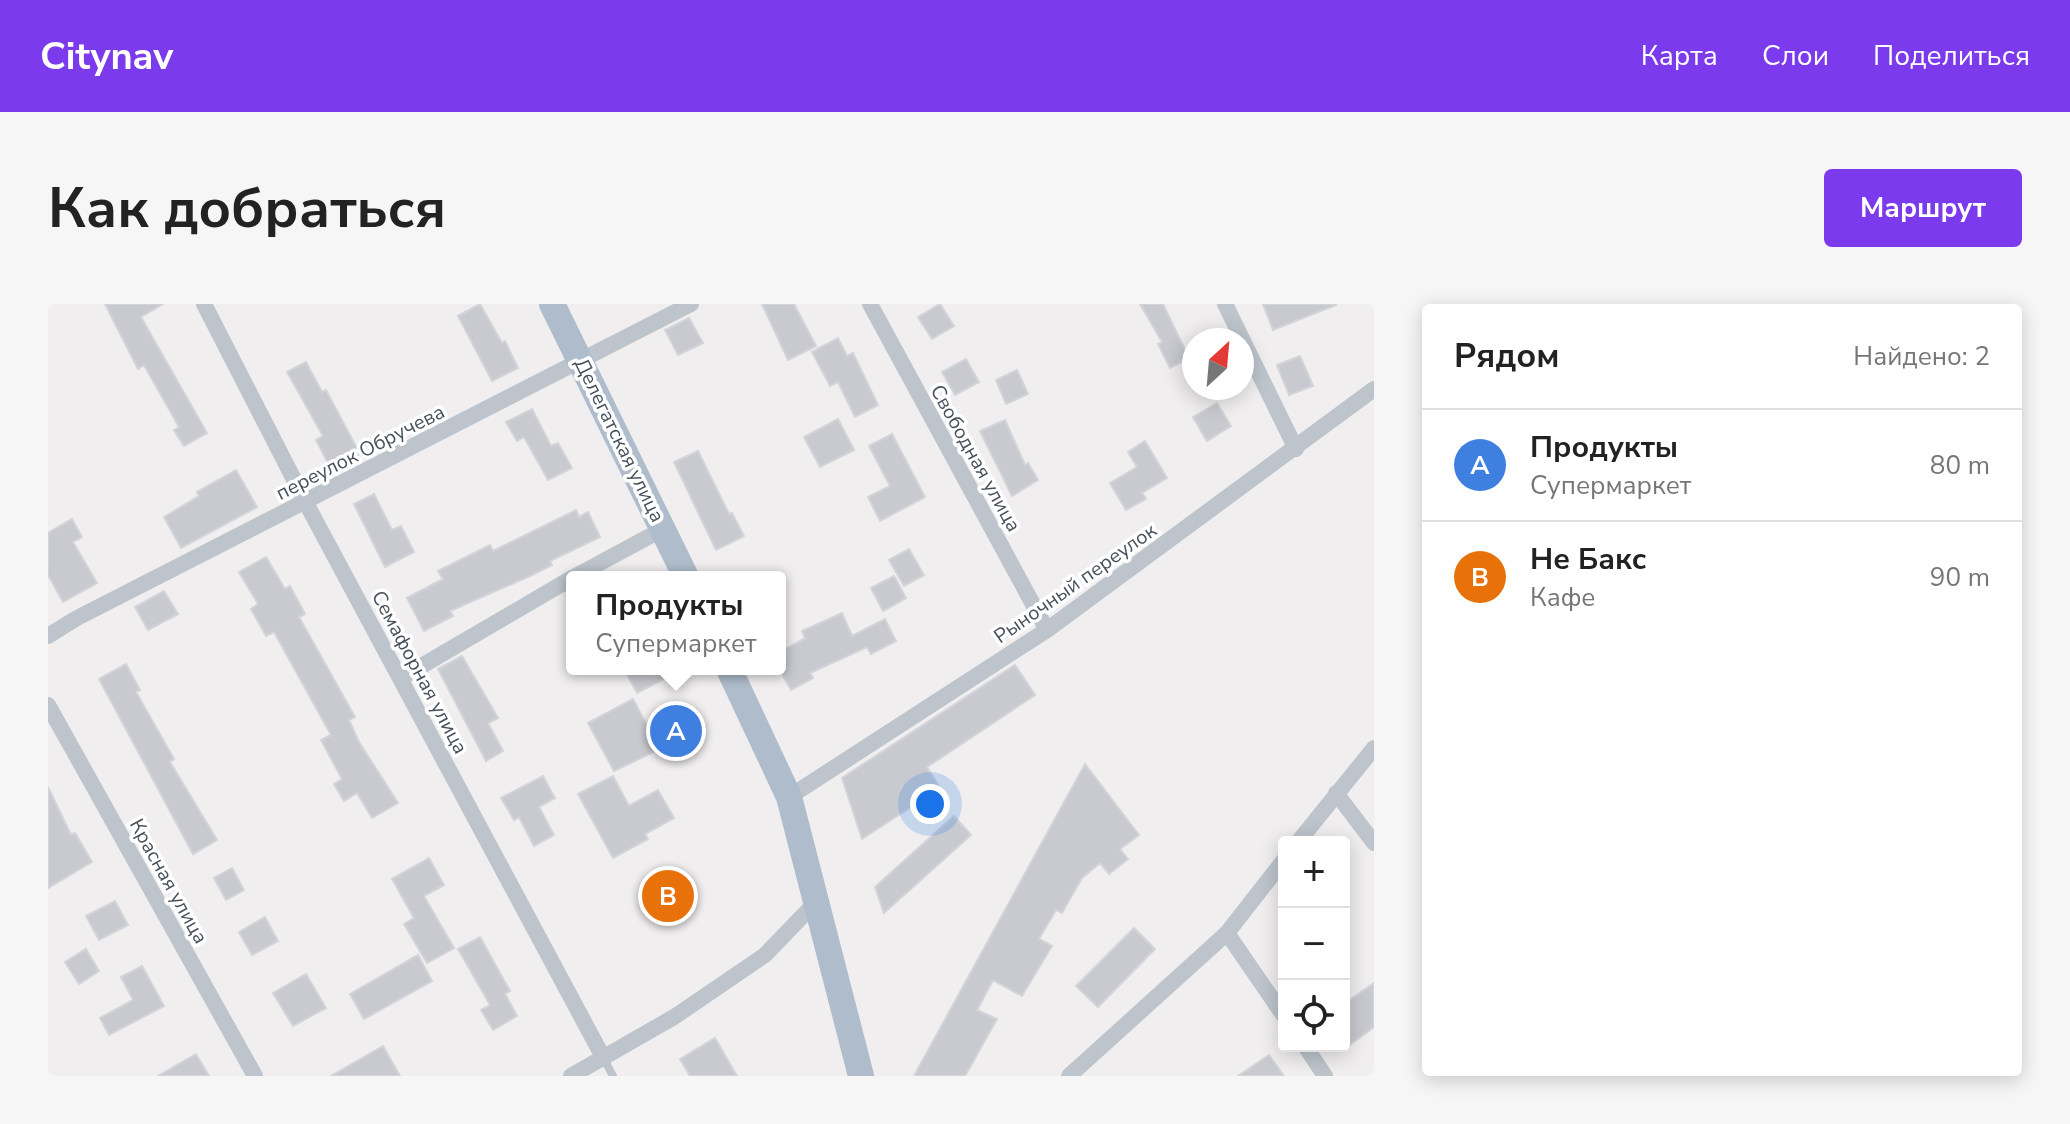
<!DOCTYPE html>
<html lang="ru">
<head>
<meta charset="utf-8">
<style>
  body { margin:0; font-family:"Nunito Sans",sans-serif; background:#f6f6f6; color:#222 }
  .controls { position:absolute; right:24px; bottom:24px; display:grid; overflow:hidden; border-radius:8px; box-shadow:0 4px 20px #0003 }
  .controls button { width:72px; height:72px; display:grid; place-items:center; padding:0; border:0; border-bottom:2px solid #e0e0e0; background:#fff; color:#222; font:40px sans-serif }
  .compass { position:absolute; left:1134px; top:24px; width:72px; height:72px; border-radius:50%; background:#fff; box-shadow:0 4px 20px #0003; rotate:26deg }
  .you { position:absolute; left:882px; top:500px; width:28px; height:28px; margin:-20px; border:6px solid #fff; border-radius:50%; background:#1a73e8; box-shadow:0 0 0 12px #1a73e833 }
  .badge { display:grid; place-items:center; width:52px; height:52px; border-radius:50%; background:#7c3aed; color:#fff; font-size:26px; font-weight:700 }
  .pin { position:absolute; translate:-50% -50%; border:4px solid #fff; box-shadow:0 2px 8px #0006 }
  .popup { position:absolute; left:518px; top:267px; width:220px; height:104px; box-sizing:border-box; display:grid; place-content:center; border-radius:8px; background:#fff; filter:drop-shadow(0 2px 6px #0005); font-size:26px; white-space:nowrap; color:#767676 }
  .popup b { font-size:30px; color:#222 }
  .popup::after { content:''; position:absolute; left:50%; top:100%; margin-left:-16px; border:16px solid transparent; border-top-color:#fff }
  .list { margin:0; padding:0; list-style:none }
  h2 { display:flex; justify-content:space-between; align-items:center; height:104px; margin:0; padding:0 32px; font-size:34px }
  h2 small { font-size:26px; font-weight:400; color:#767676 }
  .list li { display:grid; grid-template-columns:52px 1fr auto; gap:24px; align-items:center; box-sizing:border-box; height:112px; padding:0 32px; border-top:2px solid #e0e0e0 }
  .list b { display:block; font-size:30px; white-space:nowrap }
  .list p { margin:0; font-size:26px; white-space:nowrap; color:#767676 }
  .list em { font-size:26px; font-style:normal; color:#767676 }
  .icon { flex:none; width:44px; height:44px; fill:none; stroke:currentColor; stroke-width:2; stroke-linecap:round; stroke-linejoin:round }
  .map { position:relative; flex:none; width:1326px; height:772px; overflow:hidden; border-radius:8px }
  header { display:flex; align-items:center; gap:48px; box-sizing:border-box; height:112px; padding:0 40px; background:#7c3aed; color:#fff }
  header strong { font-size:38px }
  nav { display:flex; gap:44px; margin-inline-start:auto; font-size:28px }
  .intro { display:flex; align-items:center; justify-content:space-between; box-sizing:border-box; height:192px; padding:0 48px }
  h1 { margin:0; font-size:56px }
  .button { padding:20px 36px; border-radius:8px; background:#7c3aed; color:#fff; font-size:28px; font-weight:700 }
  main { display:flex; gap:48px; padding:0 48px }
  aside { flex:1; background:#fff; border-radius:8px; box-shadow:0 4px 20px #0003 }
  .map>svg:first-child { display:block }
  .building { fill:#c8cad0; stroke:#d2d4d9; stroke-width:2 }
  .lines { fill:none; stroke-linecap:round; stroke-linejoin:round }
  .lane { stroke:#bdc4cc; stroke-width:8 }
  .street { stroke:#bdc4cc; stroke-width:16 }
  .primary { stroke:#afbccb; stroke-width:26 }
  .labels { text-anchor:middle; stroke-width:7; stroke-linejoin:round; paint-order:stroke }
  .street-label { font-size:20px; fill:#47505a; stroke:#fff }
</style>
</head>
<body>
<header>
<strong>Citynav</strong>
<nav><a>Карта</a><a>Слои</a><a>Поделиться</a></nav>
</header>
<div class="intro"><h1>Как добраться</h1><a class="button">Маршрут</a></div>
<main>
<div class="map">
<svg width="1326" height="772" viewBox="0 0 1326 772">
  <rect width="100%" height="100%" fill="#f0eeee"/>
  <!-- building -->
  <path class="building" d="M 57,0 L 115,0 L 93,13 L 159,129 L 136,142 L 126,126 L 131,123 L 96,61 L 90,65 Z
    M 432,0 L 454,39 L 457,37 L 470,64 L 444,77 L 410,12 Z
    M 714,0 L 746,0 L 768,42 L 740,56 Z
    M 892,0 L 906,22 L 884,35 L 870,13 Z
    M 1092,0 L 1115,0 L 1141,54 L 1122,64 L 1110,40 L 1114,38 Z
    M 1215,0 L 1287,0 L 1288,1 L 1225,26 Z
    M 641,14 L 655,39 L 630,51 L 617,26 Z
    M 790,34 L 799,52 L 805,49 L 830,101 L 807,113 L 790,78 L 782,82 L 764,48 Z
    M 1252,52 L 1265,82 L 1241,91 L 1229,61 Z
    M 918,55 L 931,78 L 907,91 L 894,68 Z
    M 258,58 L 274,88 L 278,86 L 312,150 L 283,165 L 268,136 L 275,132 L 239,68 Z
    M 969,66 L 980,90 L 958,100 L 948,76 Z
    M 1169,99 L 1183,122 L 1159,137 L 1145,113 Z
    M 484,105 L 503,142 L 510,139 L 524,164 L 500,176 L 476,133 L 469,137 L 458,118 Z
    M 790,115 L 806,146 L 772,163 L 756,133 Z
    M 957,116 L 977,161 L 980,159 L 990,176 L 964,192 L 932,127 Z
    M 844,130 L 877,193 L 832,217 L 820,193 L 842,182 L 821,142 Z
    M 1097,137 L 1119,174 L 1094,189 L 1098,195 L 1078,206 L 1062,179 L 1089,163 L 1080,148 Z
    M 650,147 L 681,210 L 684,209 L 696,232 L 668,246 L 626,158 Z
    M 188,166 L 209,203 L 133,244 L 116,213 L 151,192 L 149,188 Z
    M 326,190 L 344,226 L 353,222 L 366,248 L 337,263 L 306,200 Z
    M 528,206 L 531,213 L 540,208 L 552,233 L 502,257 L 504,261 L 482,272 L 402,307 L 405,312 L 376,327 L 359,294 L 395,275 L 390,267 L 442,241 L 445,247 Z
    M 24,215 L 34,233 L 25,238 L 49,279 L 15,298 L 0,271 L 0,229 Z
    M 861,245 L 876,271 L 856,282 L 841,256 Z
    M 218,253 L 237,285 L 242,282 L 257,310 L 251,313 L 307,413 L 301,416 L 311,438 L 350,499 L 324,514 L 309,489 L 296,497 L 286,480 L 294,475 L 273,436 L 283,431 L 226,328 L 218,332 L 203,305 L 210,300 L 191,268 Z
    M 846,272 L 858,294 L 835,307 L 823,284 Z
    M 116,287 L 130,310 L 100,326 L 87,303 Z
    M 794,309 L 804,332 L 837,315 L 848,337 L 823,350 L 819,343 L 762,369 L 765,374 L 743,386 L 732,367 L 732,348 L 757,334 L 754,327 Z
    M 414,352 L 450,414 L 440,419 L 455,447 L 438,457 L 390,365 Z
    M 78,360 L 92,386 L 88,388 L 126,455 L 122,458 L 169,536 L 145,550 L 51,375 Z
    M 967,361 L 987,391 L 879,463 L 892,484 L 814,535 L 794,474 Z
    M 576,365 L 635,365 L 589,389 Z
    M 585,395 L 603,429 L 648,405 L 657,423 L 566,467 L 540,419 Z
    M 1037,460 L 1091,531 L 1072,545 L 1080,555 L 1061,570 L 1052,559 L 1034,574 L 1014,609 L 1008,606 L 991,635 L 1004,642 L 974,692 L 945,676 L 929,706 L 949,715 L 917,772 L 866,772 Z
    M 495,472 L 507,494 L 491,503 L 506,531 L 486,542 L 471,513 L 466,516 L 453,494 Z
    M 565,472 L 581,502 L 610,486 L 626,514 L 597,530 L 600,535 L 565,554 L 530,490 Z
    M 0,483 L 23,531 L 27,529 L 44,558 L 0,584 Z
    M 906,512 L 923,531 L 836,609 L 827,583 Z
    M 381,554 L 396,581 L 376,592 L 406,644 L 379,659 L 356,620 L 366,614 L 344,575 Z
    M 184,564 L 196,586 L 178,596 L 166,574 Z
    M 67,597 L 80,621 L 51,636 L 38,612 Z
    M 217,613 L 230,637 L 204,651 L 191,628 Z
    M 1086,624 L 1107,645 L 1050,703 L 1028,682 Z
    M 432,633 L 462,687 L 457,690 L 469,712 L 445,726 L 433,706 L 442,701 L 410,645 Z
    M 38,645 L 51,667 L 31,680 L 17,658 Z
    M 370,651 L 384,677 L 316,715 L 302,690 Z
    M 94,662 L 116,702 L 61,731 L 52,714 L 85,696 L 73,673 Z
    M 258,670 L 278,704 L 245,722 L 225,689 Z
    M 1326,679 L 1326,723 L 1296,745 L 1296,700 Z
    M 667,734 L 689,772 L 642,772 L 632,755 Z
    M 335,742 L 352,772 L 283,772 Z
    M 148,750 L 161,772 L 110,772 Z
    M 1221,751 L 1236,772 L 1190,772 Z"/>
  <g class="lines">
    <!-- lane -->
    <path class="lane" d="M 556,755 L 565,772"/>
    <!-- street -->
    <path class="street" d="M 156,0 L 258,199 L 556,755
      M 822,0 L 999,326
      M 1177,0 L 1248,145
      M 526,273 L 615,225
      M 0,332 L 29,314 L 643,0
      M 353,374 L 524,274
      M 0,401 L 207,772
      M 1288,489 L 1326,539
      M 741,493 L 999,326 L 1326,85
      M 1250,538 L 1326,444
      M 1179,629 L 1236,712
      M 1257,742 L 1277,772
      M 523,772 L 626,713 L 717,651 L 770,596
      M 1021,772 L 1179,629 L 1236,556"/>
    <!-- primary -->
    <path class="primary" d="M 504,0 L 638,273
      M 681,365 L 741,493 L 813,772"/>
  </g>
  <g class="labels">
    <!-- street labels -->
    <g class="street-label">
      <text transform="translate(572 136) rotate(64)" y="7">Делегатская улица</text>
      <text transform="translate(312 148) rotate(-27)" y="7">переулок Обручева</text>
      <text transform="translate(928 154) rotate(61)" y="7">Свободная улица</text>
      <text transform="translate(1027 279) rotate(-35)" y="7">Рыночный переулок</text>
      <text transform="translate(372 368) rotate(62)" y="7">Семафорная улица</text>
      <text transform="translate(121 577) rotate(61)" y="7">Красная улица</text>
    </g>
  </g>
</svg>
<div class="controls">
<button>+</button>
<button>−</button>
<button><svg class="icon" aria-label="locate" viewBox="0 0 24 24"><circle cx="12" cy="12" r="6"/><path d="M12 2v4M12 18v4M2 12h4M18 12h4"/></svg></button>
</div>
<svg class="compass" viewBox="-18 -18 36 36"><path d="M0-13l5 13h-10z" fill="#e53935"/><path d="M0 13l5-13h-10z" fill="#767676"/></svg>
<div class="you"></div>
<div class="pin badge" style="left:628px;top:427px;background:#3f7fe0">A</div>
<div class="popup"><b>Продукты</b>Супермаркет</div>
<div class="pin badge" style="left:620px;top:592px;background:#e8710a">B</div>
</div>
<aside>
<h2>Рядом<small>Найдено: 2</small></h2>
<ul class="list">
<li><span class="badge" style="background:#3f7fe0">A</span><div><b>Продукты</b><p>Супермаркет</p></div><em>80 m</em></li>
<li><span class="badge" style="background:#e8710a">B</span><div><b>Не Бакс</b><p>Кафе</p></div><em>90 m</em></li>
</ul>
</aside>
</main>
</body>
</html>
